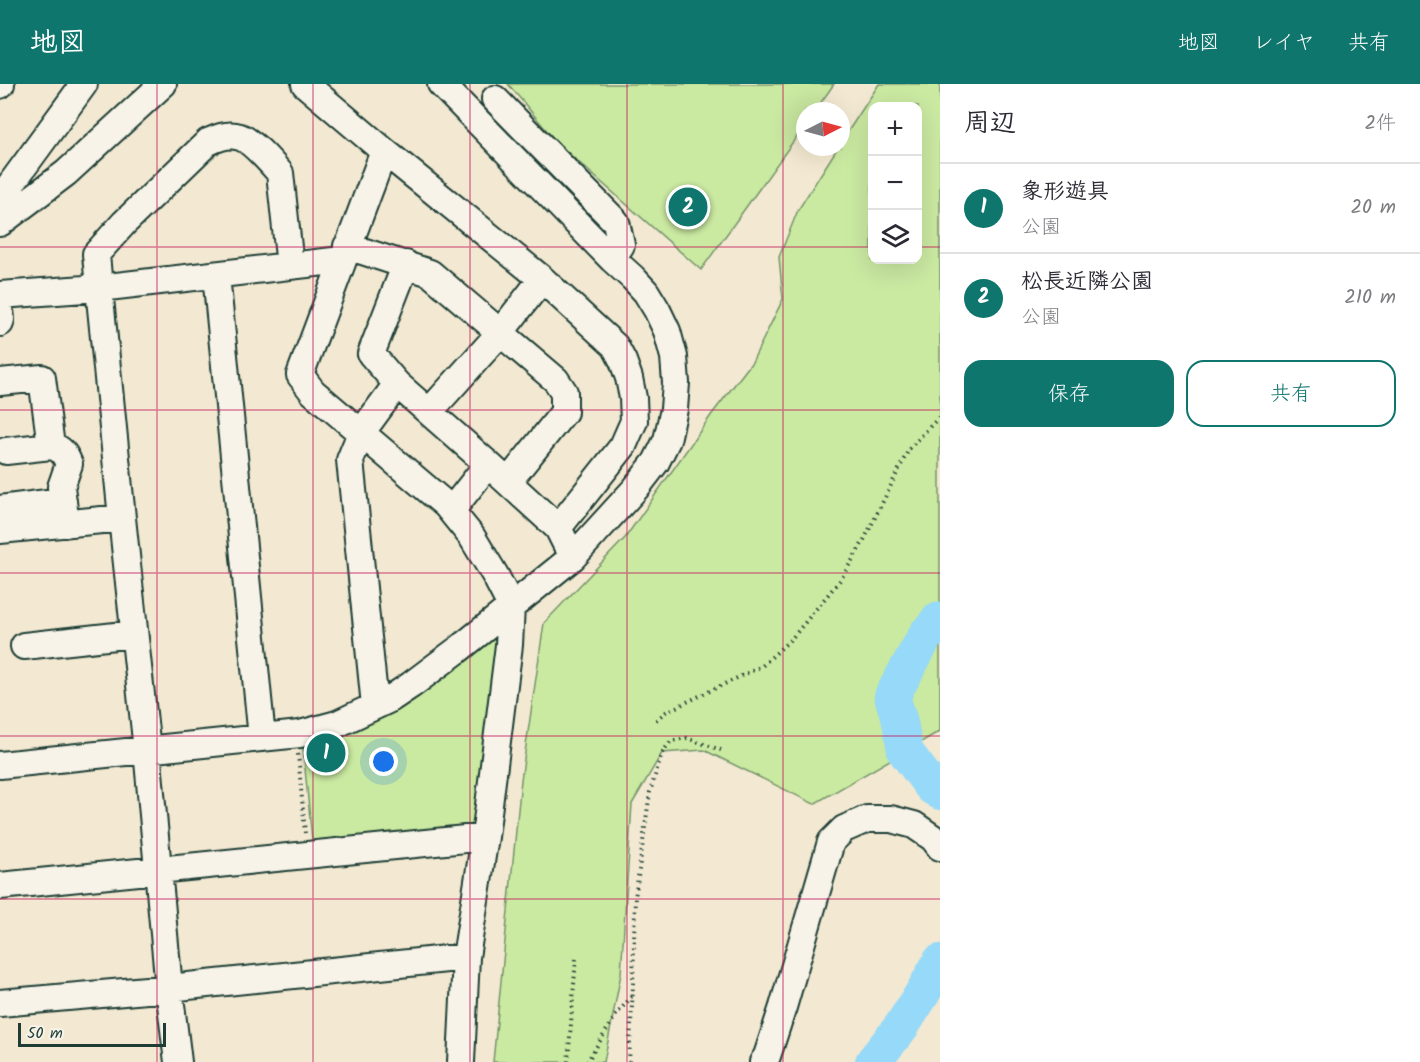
<!DOCTYPE html>
<html lang="ja">
<head>
<meta charset="utf-8">
<style>
  body { margin:0; font-family:Kalam,"Klee One",sans-serif; background:#f2f2f3; color:#2b2b33 }
  .controls { position:absolute; right:18px; top:18px; display:grid; overflow:hidden; border-radius:12px; box-shadow:0 6px 24px #0002 }
  .controls button { width:54px; height:54px; display:grid; place-items:center; padding:0; border:0; border-bottom:2px solid #e1e1e2; background:#fff; color:#2b2b33; font:30px sans-serif }
  .compass { position:absolute; left:796px; top:18px; width:54px; height:54px; border-radius:50%; background:#fff; box-shadow:0 6px 24px #0002; rotate:84deg }
  .scale { position:absolute; left:18px; bottom:15px; width:148px; box-sizing:border-box; padding-left:6px; border:3px solid #1f3d34; border-top:0; font-size:16px; line-height:21px; white-space:nowrap; color:#1f3d34; -webkit-text-stroke:4px #f7f3e8; paint-order:stroke }
  .you { position:absolute; left:384px; top:678px; width:21px; height:21px; margin:-15px; border:4px solid #fff; border-radius:50%; background:#1a73e8; box-shadow:0 0 0 9px #1a73e833 }
  .badge { display:grid; place-items:center; width:39px; height:39px; border-radius:50%; background:#0f766e; color:#fff; font-size:20px; font-weight:700 }
  .pin { position:absolute; translate:-50% -50%; border:3px solid #fff; box-shadow:0 2px 6px #0006 }
  .list { margin:0; padding:0; list-style:none }
  h2 { display:flex; justify-content:space-between; align-items:center; height:78px; margin:0; padding:0 24px; font-size:26px }
  h2 small { font-size:20px; font-weight:400; color:#7c7c81 }
  .list li { display:grid; grid-template-columns:39px 1fr auto; gap:18px; align-items:center; box-sizing:border-box; height:90px; padding:0 24px; border-top:2px solid #e1e1e2 }
  .list b { display:block; font-size:22px; white-space:nowrap }
  .list p { margin:0; font-size:20px; white-space:nowrap; color:#7c7c81 }
  .list em { font-size:20px; font-style:normal; color:#7c7c81 }
  .actions { display:flex; gap:12px; padding:18px 24px }
  .actions a { flex:1; padding:14px 0; border:2px solid #0f766e; border-radius:18px; text-align:center; font-size:21px; color:#0f766e }
  .actions .main { background:#0f766e; color:#fff }
  .icon { flex:none; width:33px; height:33px; fill:none; stroke:currentColor; stroke-width:2; stroke-linecap:round; stroke-linejoin:round }
  .map { position:relative; flex:none; width:940px; height:978px; overflow:hidden }
  header { display:flex; align-items:center; gap:36px; box-sizing:border-box; height:84px; padding:0 30px; background:#0f766e; color:#fff }
  header strong { font-size:28px }
  nav { display:flex; gap:33px; margin-inline-start:auto; font-size:21px }
  main { display:flex }
  aside { flex:1; background:#fff }
  .map>svg:first-child { display:block }
  .green { fill:#cae9a1; stroke:#74936a; stroke-width:1.5; fill-rule:evenodd }
  .lines { fill:none; stroke-linecap:round; stroke-linejoin:round }
  .river { stroke:#96d9f8; stroke-width:36 }
  .minor-casing { stroke:#1f3d34; stroke-width:30 }
  .path { stroke:#1f3d34; stroke-width:4; stroke-dasharray:1.5 4.5; stroke-linecap:butt }
  .minor { stroke:#f7f3e8; stroke-width:26 }
  .grid { fill:none; stroke:#c2185b; stroke-width:1.5; stroke-opacity:0.55 }
</style>
</head>
<body>
<header>
<strong>地図</strong>
<nav><a>地図</a><a>レイヤ</a><a>共有</a></nav>
</header>
<main>
<div class="map">
<svg width="940" height="978" viewBox="0 0 940 978">
  <rect width="100%" height="100%" fill="#f3e9d2"/>
  <filter id="ink" filterUnits="userSpaceOnUse"><feTurbulence type="fractalNoise" baseFrequency=".0167" numOctaves="2"/><feDisplacementMap in="SourceGraphic" scale="12" xChannelSelector="R" yChannelSelector="G"/><feConvolveMatrix kernelMatrix="1 2 1 2 8 2 1 2 1" color-interpolation-filters="sRGB"/></filter>
  <g filter="url(#ink)">
    <!-- green -->
    <path class="green" d="M 508,0 L 834,0 L 815,27 L 805,27 L 805,41 L 701,186 L 558,60 Z
      M 879,0 L 940,0 L 940,647 L 814,720 L 704,666 L 662,669 L 632,720 L 621,890 L 604,978 L 493,978 L 521,696 L 544,539 L 625,454 L 712,330 L 752,278 L 783,215 L 779,173 L 798,126 L 838,63 L 841,63 L 841,58 ZM 918,22 L 918,176 L 872,176 L 872,22 Z
      M 505,534 L 480,748 L 313,766 L 302,654 Z"/>
    <g class="lines">
      <!-- river -->
      <path class="river" d="M 940,536 L 938,536 L 930,548 L 927,549 L 892,612 L 900,638 L 905,667 L 932,703 L 940,708
        M 873,978 L 901,943 L 922,910 L 940,878"/>
      <defs>
        <path id="minor" d="M 305,0 L 384,67 L 542,195 L 615,262 L 623,277 L 629,294 L 633,314 L 634,337 L 623,362 L 558,444
          M 0,1 L 1,0
          M 495,15 L 616,138 L 621,161 L 612,175
          M 384,67 L 300,291 L 313,308 L 446,421 L 472,453 L 495,491 L 511,522 L 509,561 L 485,753 L 466,873 L 461,978
          M 0,115 L 84,0
          M 0,139 L 66,89 L 163,0
          M 347,162 L 430,189 L 556,296 L 564,308 L 564,328 L 508,398
          M 406,180 L 371,270 L 397,300 L 488,380 L 558,444 L 566,460
          M 290,182 L 280,89 C 271,79 249,53 236,52 C 226,50 217,54 208,58 L 124,139 L 96,170 L 99,204 L 342,176
          M 216,191 L 262,654
          M 0,211 L 99,204 L 122,434 L 147,666 L 169,904 L 178,978
          M 0,226 L 1,235 L 0,239
          M 0,298 L 42,294 L 51,362 C 61,364 65,370 69,380 L 61,403 L 66,440
          M 429,328 L 500,249 L 542,195
          M 6,367 L 51,362
          M 0,425 L 63,417
          M 451,427 L 488,380
          M 0,446 L 122,434
          M 24,562 L 134,550
          M 375,622 L 350,376 L 361,349 L 397,300
          M 0,681 L 300,650 L 337,640 L 390,615 L 411,601 L 459,565 L 573,473 L 636,404 L 656,378 L 667,356 L 674,325 L 676,299 L 674,273 L 667,247 L 657,226 L 646,208 L 633,194 L 612,175 L 441,0
          M 0,802 L 485,753
          M 0,919 L 169,904 L 466,873
          M 763,978 L 767,972 L 783,923 L 831,758 L 844,745 L 867,735 L 891,735 L 914,741 L 933,754 L 940,763"/>
      </defs>
      <!-- minor casing -->
      <use href="#minor" class="minor-casing"/>
      <!-- path -->
      <path class="path" d="M 656,636 L 666,628 L 762,582 L 793,553 L 841,495 L 863,458 L 909,365 L 940,332
        M 298,670 L 305,749
        M 568,978 L 576,875
        M 587,978 L 616,931 L 632,912
        M 629,978 L 633,903 L 635,814 L 650,708 L 662,669 L 671,657 L 687,654 L 721,666"/>
      <!-- minor -->
      <use href="#minor" class="minor"/>
    </g>
  </g>
  <!-- grid -->
  <path class="grid" d="M 157,0 L 157,978M 313,0 L 313,978M 470,0 L 470,978M 627,0 L 627,978M 783,0 L 783,978M 0,163 L 872,163M 918,163 L 940,163M 0,326 L 940,326M 0,489 L 940,489M 0,652 L 940,652M 0,815 L 940,815"/>
</svg>
<div class="controls">
<button>+</button>
<button>−</button>
<button><svg class="icon" aria-label="layers" viewBox="0 0 24 24"><path d="M12 4l9 5-9 5-9-5zM3 14l9 5 9-5"/></svg></button>
</div>
<svg class="compass" viewBox="-18 -18 36 36"><path d="M0-13l5 13h-10z" fill="#e53935"/><path d="M0 13l5-13h-10z" fill="#7c7c81"/></svg>
<div class="scale">50 m</div>
<div class="you"></div>
<div class="pin badge" style="left:326px;top:669px">1</div>
<div class="pin badge" style="left:688px;top:123px">2</div>
</div>
<aside>
<h2>周辺<small>2件</small></h2>
<ul class="list">
<li><span class="badge">1</span><div><b>象形遊具</b><p>公園</p></div><em>20 m</em></li>
<li><span class="badge">2</span><div><b>松長近隣公園</b><p>公園</p></div><em>210 m</em></li>
</ul>
<div class="actions"><a class="main">保存</a><a>共有</a></div>
</aside>
</main>
</body>
</html>
